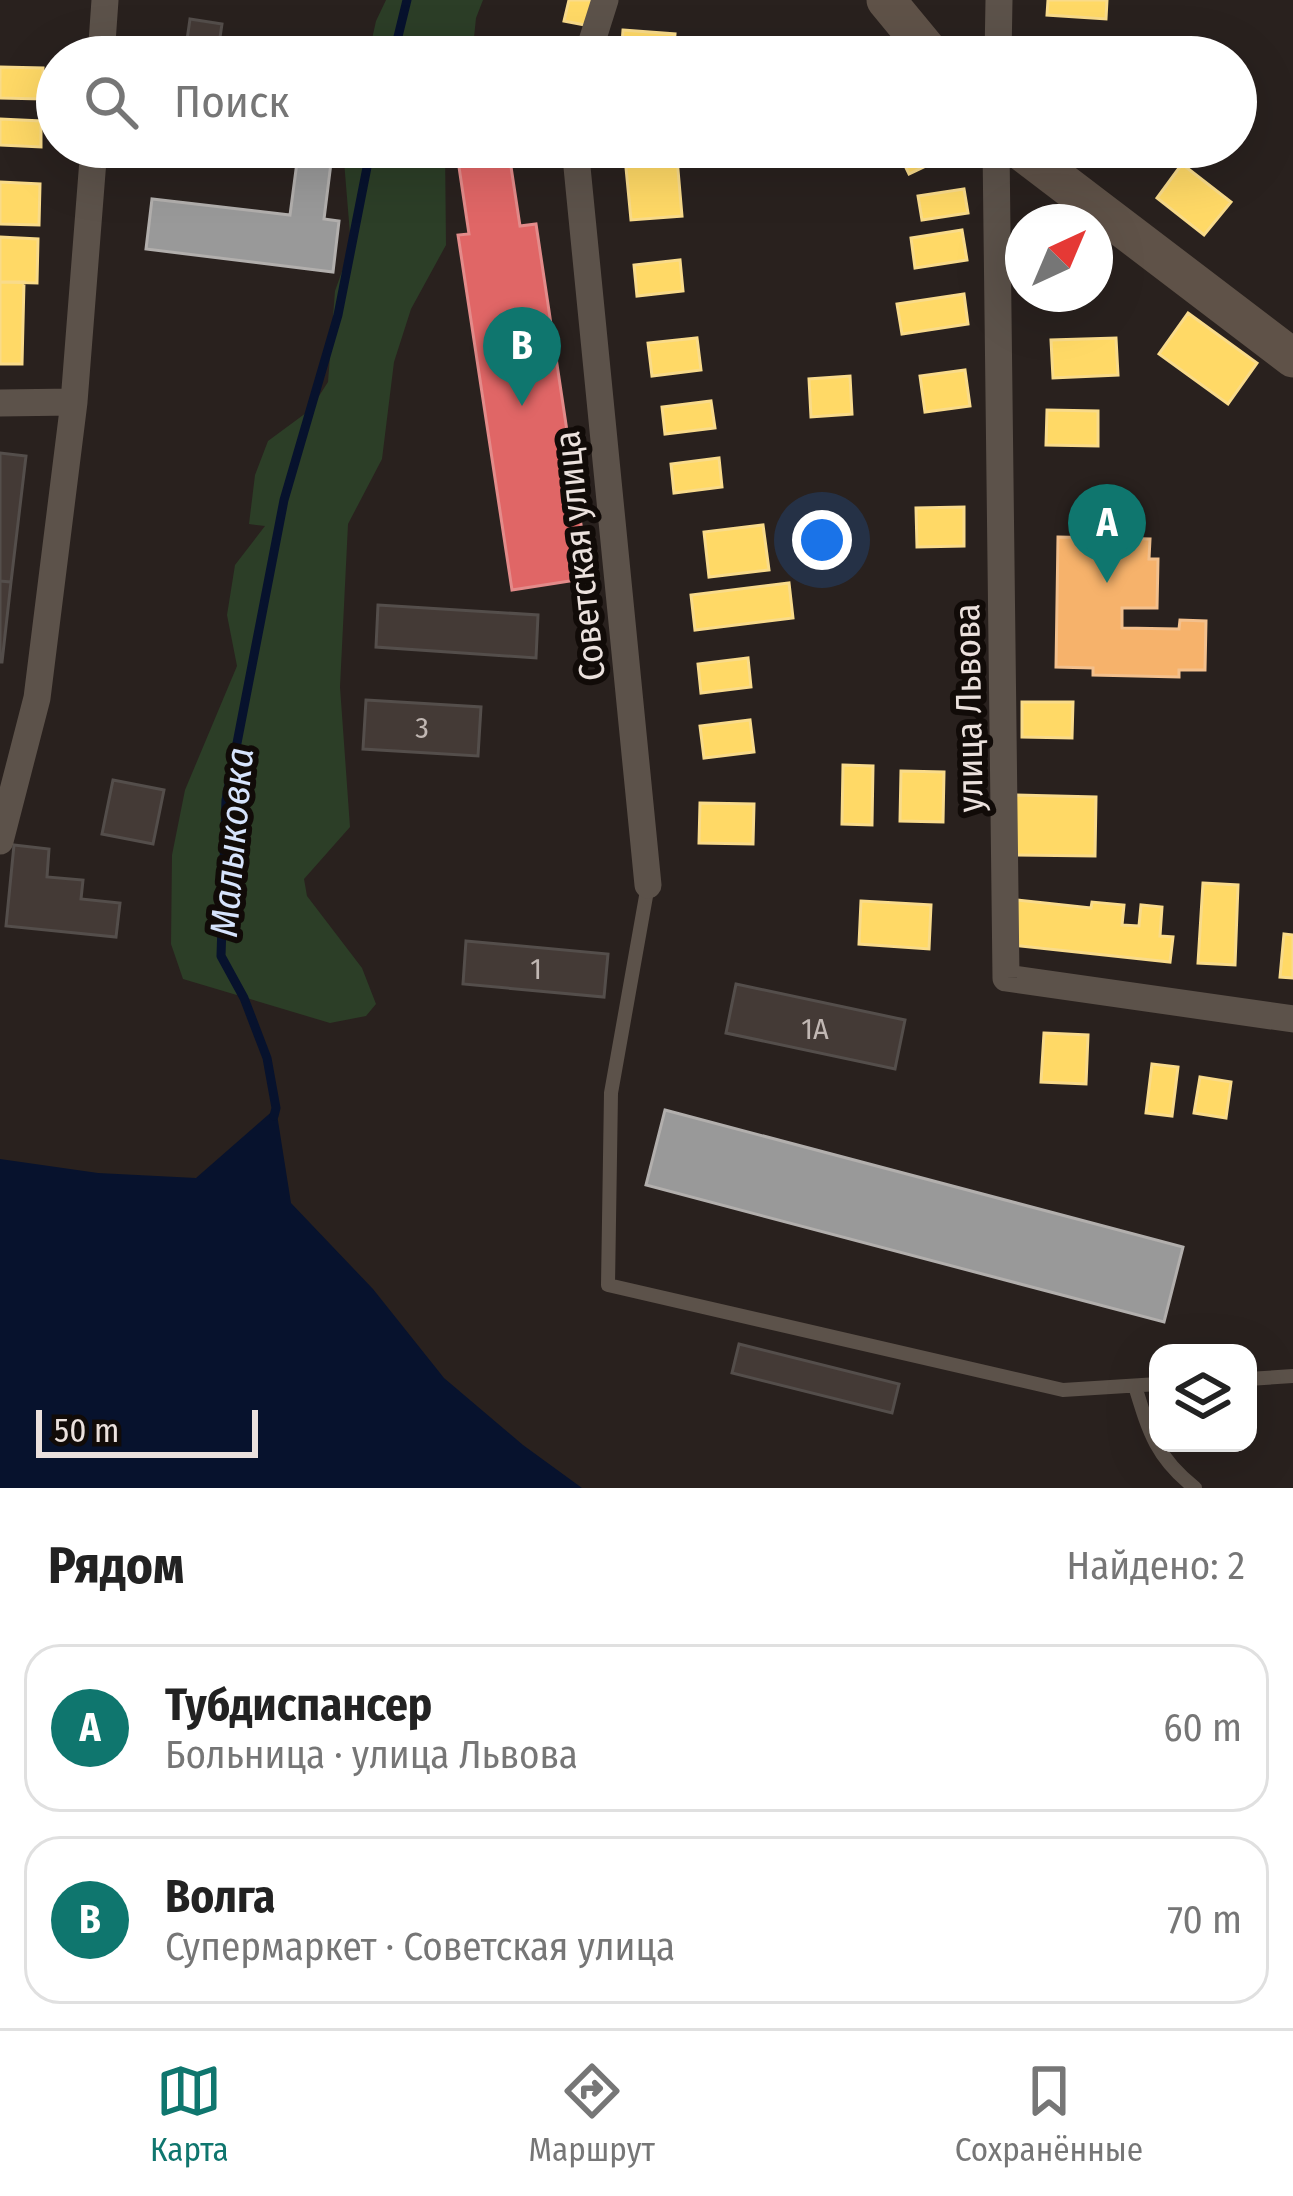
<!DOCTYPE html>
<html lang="ru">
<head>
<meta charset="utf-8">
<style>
  body { margin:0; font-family:"Fira Sans Condensed",sans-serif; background:#f2f2f2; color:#222 }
  .controls { position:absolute; right:36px; bottom:36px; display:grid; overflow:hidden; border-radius:24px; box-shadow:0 12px 48px #0002 }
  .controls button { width:108px; height:108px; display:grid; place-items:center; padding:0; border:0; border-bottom:3px solid #e0e0e0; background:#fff; color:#222; font:60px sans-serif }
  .compass { position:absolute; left:1005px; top:204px; width:108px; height:108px; border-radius:50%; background:#fff; box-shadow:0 12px 48px #0002; rotate:44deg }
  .scale { position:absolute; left:36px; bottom:30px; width:222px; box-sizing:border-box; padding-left:12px; border:6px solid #ebe1dd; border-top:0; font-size:33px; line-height:42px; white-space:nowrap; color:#ebe1dd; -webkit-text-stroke:9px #110b08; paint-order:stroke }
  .you { position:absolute; left:822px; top:540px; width:42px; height:42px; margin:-30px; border:9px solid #fff; border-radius:50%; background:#1a73e8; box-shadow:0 0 0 18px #1a73e833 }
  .badge { display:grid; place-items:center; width:78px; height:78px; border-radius:50%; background:#0f766e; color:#fff; font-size:39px; font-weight:700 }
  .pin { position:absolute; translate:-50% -99px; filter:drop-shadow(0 3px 6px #0008) }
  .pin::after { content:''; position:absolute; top:63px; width:42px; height:36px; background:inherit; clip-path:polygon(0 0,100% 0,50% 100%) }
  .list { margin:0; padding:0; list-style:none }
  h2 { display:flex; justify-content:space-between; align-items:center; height:156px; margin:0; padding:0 48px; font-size:51px }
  h2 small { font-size:39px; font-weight:400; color:#767676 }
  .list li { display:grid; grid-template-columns:78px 1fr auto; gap:36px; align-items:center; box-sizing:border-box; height:168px; margin:0 24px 24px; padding:0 24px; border:3px solid #e0e0e0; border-radius:36px }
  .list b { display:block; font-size:45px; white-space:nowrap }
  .list p { margin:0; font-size:39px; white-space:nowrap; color:#767676 }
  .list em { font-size:39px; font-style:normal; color:#767676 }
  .icon { flex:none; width:66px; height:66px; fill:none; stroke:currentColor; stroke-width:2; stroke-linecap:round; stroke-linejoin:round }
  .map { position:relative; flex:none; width:1293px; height:1488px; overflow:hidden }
  .search { position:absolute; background:#fff; box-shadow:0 12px 48px #0002; left:36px; right:36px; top:36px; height:132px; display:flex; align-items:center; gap:30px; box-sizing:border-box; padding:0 42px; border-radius:66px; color:#767676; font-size:45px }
  .sheet { height:540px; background:#fff }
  nav { display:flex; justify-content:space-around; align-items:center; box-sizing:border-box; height:168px; border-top:3px solid #e0e0e0; background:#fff; font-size:33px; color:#767676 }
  nav a { display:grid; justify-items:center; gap:6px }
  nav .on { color:#0f766e }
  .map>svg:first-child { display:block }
  .green { fill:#2c3e27 }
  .water { fill:#07122d }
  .homes { fill:#ffd966; stroke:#f9db8a; stroke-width:3 }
  .shops { fill:#e06666; stroke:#e38b8a; stroke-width:3 }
  .health { fill:#f6b26b; stroke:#f3c08d; stroke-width:3 }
  .industry { fill:#999; stroke:#b2afad; stroke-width:3 }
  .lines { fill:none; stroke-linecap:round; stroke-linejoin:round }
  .stream { stroke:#07122d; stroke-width:9 }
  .building { fill:#443a36; stroke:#544e4b; stroke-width:3 }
  .lane { stroke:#5c524a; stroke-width:14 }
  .street { stroke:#5c524a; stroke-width:27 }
  .secondary { stroke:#5f5248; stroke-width:39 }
  .labels { text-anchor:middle; stroke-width:12; stroke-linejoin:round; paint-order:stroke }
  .number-label { font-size:30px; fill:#c1b7b3 }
  .street-label { font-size:36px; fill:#ebe1dd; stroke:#110b08 }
  .water-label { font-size:39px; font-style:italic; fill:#d6e3fc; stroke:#110b08 }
</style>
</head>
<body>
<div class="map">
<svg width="1293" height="1488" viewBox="0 0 1293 1488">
  <rect width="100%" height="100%" fill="#29211e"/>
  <!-- green -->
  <path class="green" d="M 386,0 L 483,0 L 476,18 L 472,57 L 368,57 L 376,21 Z
    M 347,147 L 445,147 L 446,245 L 411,309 L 394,362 L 382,459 L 348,524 L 340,687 L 350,827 L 304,879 L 307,896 L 362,968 L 376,1004 L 366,1016 L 330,1023 L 183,979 L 171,944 L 172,855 L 185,790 L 237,666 L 227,615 L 235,565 L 265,526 L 249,524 L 255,475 L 268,441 L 310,410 L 328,382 L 335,291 L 351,246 L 344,161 Z"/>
  <!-- water -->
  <path class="water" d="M 276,1108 L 291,1203 L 373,1289 L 444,1378 L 523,1445 L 582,1488 L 0,1488 L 0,1159 L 98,1173 L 196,1178 Z"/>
  <!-- homes -->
  <path class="homes" d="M 569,0 L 595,0 L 590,26 L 564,21 Z
    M 1048,0 L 1107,0 L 1106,19 L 1047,15 Z
    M 623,30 L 675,34 L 673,57 L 621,57 Z
    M 0,67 L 43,68 L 42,99 L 0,98 Z
    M 0,119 L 41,121 L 41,147 L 0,145 Z
    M 624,147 L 676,147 L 682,216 L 631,220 Z
    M 896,147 L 950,147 L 953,153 L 909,174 Z
    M 1182,164 L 1231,202 L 1204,235 L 1157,198 Z
    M 0,182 L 40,184 L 39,225 L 0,224 Z
    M 964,189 L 968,213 L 922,220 L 918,196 Z
    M 962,230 L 967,260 L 915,268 L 911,238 Z
    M 0,237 L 38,239 L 37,283 L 0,282 Z
    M 680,260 L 683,291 L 637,296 L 634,265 Z
    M 0,282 L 24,282 L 22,364 L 0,364 Z
    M 964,294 L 968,324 L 902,334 L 897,304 Z
    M 1188,313 L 1257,363 L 1228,404 L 1159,354 Z
    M 697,338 L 701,370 L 652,376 L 648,343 Z
    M 1116,338 L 1118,375 L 1053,378 L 1051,340 Z
    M 965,370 L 970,406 L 925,412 L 920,376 Z
    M 850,376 L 852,414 L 811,417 L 809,379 Z
    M 711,401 L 715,428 L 665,434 L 662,407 Z
    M 1047,410 L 1098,411 L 1098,446 L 1046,445 Z
    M 719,458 L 722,487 L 674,493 L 671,464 Z
    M 964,507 L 964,546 L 917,547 L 916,508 Z
    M 763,525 L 769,570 L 709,577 L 704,532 Z
    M 789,583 L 793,618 L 695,630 L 691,595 Z
    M 748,658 L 751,687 L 701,693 L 698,664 Z
    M 1022,702 L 1073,702 L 1072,738 L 1022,737 Z
    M 750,720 L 754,752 L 704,758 L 700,726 Z
    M 843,765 L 873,766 L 872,825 L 842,824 Z
    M 901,771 L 944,772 L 943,822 L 900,821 Z
    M 1015,795 L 1096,797 L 1095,856 L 1014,855 Z
    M 700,803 L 754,804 L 753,844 L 699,843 Z
    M 1203,883 L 1238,885 L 1235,965 L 1198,963 Z
    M 1017,900 L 1091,908 L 1092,902 L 1124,905 L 1122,925 L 1139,926 L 1141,905 L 1162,907 L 1160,936 L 1173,937 L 1170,962 L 1012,945 Z
    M 861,901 L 931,905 L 929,949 L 859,944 Z
    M 1284,934 L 1293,935 L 1293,978 L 1280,977 Z
    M 1044,1033 L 1088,1035 L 1086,1084 L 1041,1082 Z
    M 1152,1064 L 1178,1067 L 1172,1116 L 1146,1113 Z
    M 1200,1077 L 1231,1082 L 1226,1118 L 1194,1113 Z"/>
  <!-- shops -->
  <path class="shops" d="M 456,147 L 508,147 L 520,226 L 536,224 L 589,578 L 512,590 L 458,235 L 469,234 Z"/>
  <!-- health -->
  <path class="health" d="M 1058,537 L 1150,539 L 1149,559 L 1158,559 L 1157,608 L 1122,608 L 1122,628 L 1179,629 L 1180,620 L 1206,621 L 1205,670 L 1179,670 L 1179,677 L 1093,675 L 1093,668 L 1056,667 Z"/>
  <!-- industry -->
  <path class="industry" d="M 317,40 L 348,40 L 348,57 L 318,57 Z
    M 299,147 L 333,147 L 324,219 L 339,221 L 333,272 L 146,249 L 152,199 L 290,215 Z
    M 665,1110 L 1183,1247 L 1164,1322 L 646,1185 Z"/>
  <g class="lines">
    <!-- stream -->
    <path class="stream" d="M 393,57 L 407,0
      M 274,1116 L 276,1108 L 267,1058 L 244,998 L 221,956 L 226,800 L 284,500 L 338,315 L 371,147"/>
  </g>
  <!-- building -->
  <path class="building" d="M 190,19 L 222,24 L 217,57 L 185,54 Z
    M 0,453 L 26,456 L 11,582 L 0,581 Z
    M 0,581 L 11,582 L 2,662 L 0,662 Z
    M 378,605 L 538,615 L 536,658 L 376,647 Z
    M 366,700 L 481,707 L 478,756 L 363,749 Z
    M 113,780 L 164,790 L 153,844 L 102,834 Z
    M 14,845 L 49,849 L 47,877 L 83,880 L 81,899 L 120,903 L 116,937 L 6,926 Z
    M 466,941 L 608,954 L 604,997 L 463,984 Z
    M 736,984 L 905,1020 L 895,1069 L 726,1033 Z
    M 739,1344 L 899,1384 L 892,1413 L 732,1373 Z"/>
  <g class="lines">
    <!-- lane -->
    <path class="lane" d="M 648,885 L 611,1093 L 608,1285 L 1063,1390 L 1158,1384
      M 1248,1379 L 1293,1376
      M 1135,1386 C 1149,1432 1156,1457 1195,1488"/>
    <!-- street -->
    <path class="street" d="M 101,57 L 105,0
      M 587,57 L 605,0
      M 998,57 L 999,0
      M 575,147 L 648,885
      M 996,147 L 1006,978 L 1293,1019
      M 0,403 L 74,402
      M 0,841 L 37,698 L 74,402 L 94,147"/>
    <!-- secondary -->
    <path class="secondary" d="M 886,0 L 933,57
      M 1016,147 L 1293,358"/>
  </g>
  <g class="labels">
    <!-- number labels -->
    <g class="number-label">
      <text x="422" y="738">3</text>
      <text x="536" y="979">1</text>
      <text x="815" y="1039">1А</text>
    </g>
    <!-- street labels -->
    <g class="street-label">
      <text transform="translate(579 556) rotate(-96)" y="13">Советская улица</text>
      <text transform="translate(968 708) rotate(-91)" y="13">улица Львова</text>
    </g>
    <!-- water labels -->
    <g class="water-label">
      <text transform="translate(231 842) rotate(-85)" y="14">Малыковка</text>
    </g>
  </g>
</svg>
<div class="controls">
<button><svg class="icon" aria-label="layers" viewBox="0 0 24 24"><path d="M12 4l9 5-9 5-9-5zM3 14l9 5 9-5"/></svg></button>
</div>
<svg class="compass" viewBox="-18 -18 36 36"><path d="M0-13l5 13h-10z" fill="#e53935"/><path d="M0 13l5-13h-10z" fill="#767676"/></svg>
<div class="scale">50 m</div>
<div class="you"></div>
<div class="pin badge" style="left:1107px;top:583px">A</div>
<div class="pin badge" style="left:522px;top:406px">B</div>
<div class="search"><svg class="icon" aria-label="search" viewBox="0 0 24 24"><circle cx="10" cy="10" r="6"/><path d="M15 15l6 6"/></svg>Поиск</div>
</div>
<section class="sheet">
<h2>Рядом<small>Найдено: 2</small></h2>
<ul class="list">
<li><span class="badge">A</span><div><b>Тубдиспансер</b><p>Больница · улица Львова</p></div><em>60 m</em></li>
<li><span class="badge">B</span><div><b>Волга</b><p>Супермаркет · Советская улица</p></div><em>70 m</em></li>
</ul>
</section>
<nav>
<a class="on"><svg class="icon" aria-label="map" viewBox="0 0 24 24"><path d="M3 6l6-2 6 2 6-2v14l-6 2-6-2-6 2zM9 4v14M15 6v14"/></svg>Карта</a>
<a><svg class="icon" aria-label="directions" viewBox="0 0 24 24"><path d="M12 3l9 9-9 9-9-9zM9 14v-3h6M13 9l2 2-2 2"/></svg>Маршрут</a>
<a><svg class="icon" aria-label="saved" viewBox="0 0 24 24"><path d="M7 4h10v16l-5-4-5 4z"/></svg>Сохранённые</a>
</nav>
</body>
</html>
